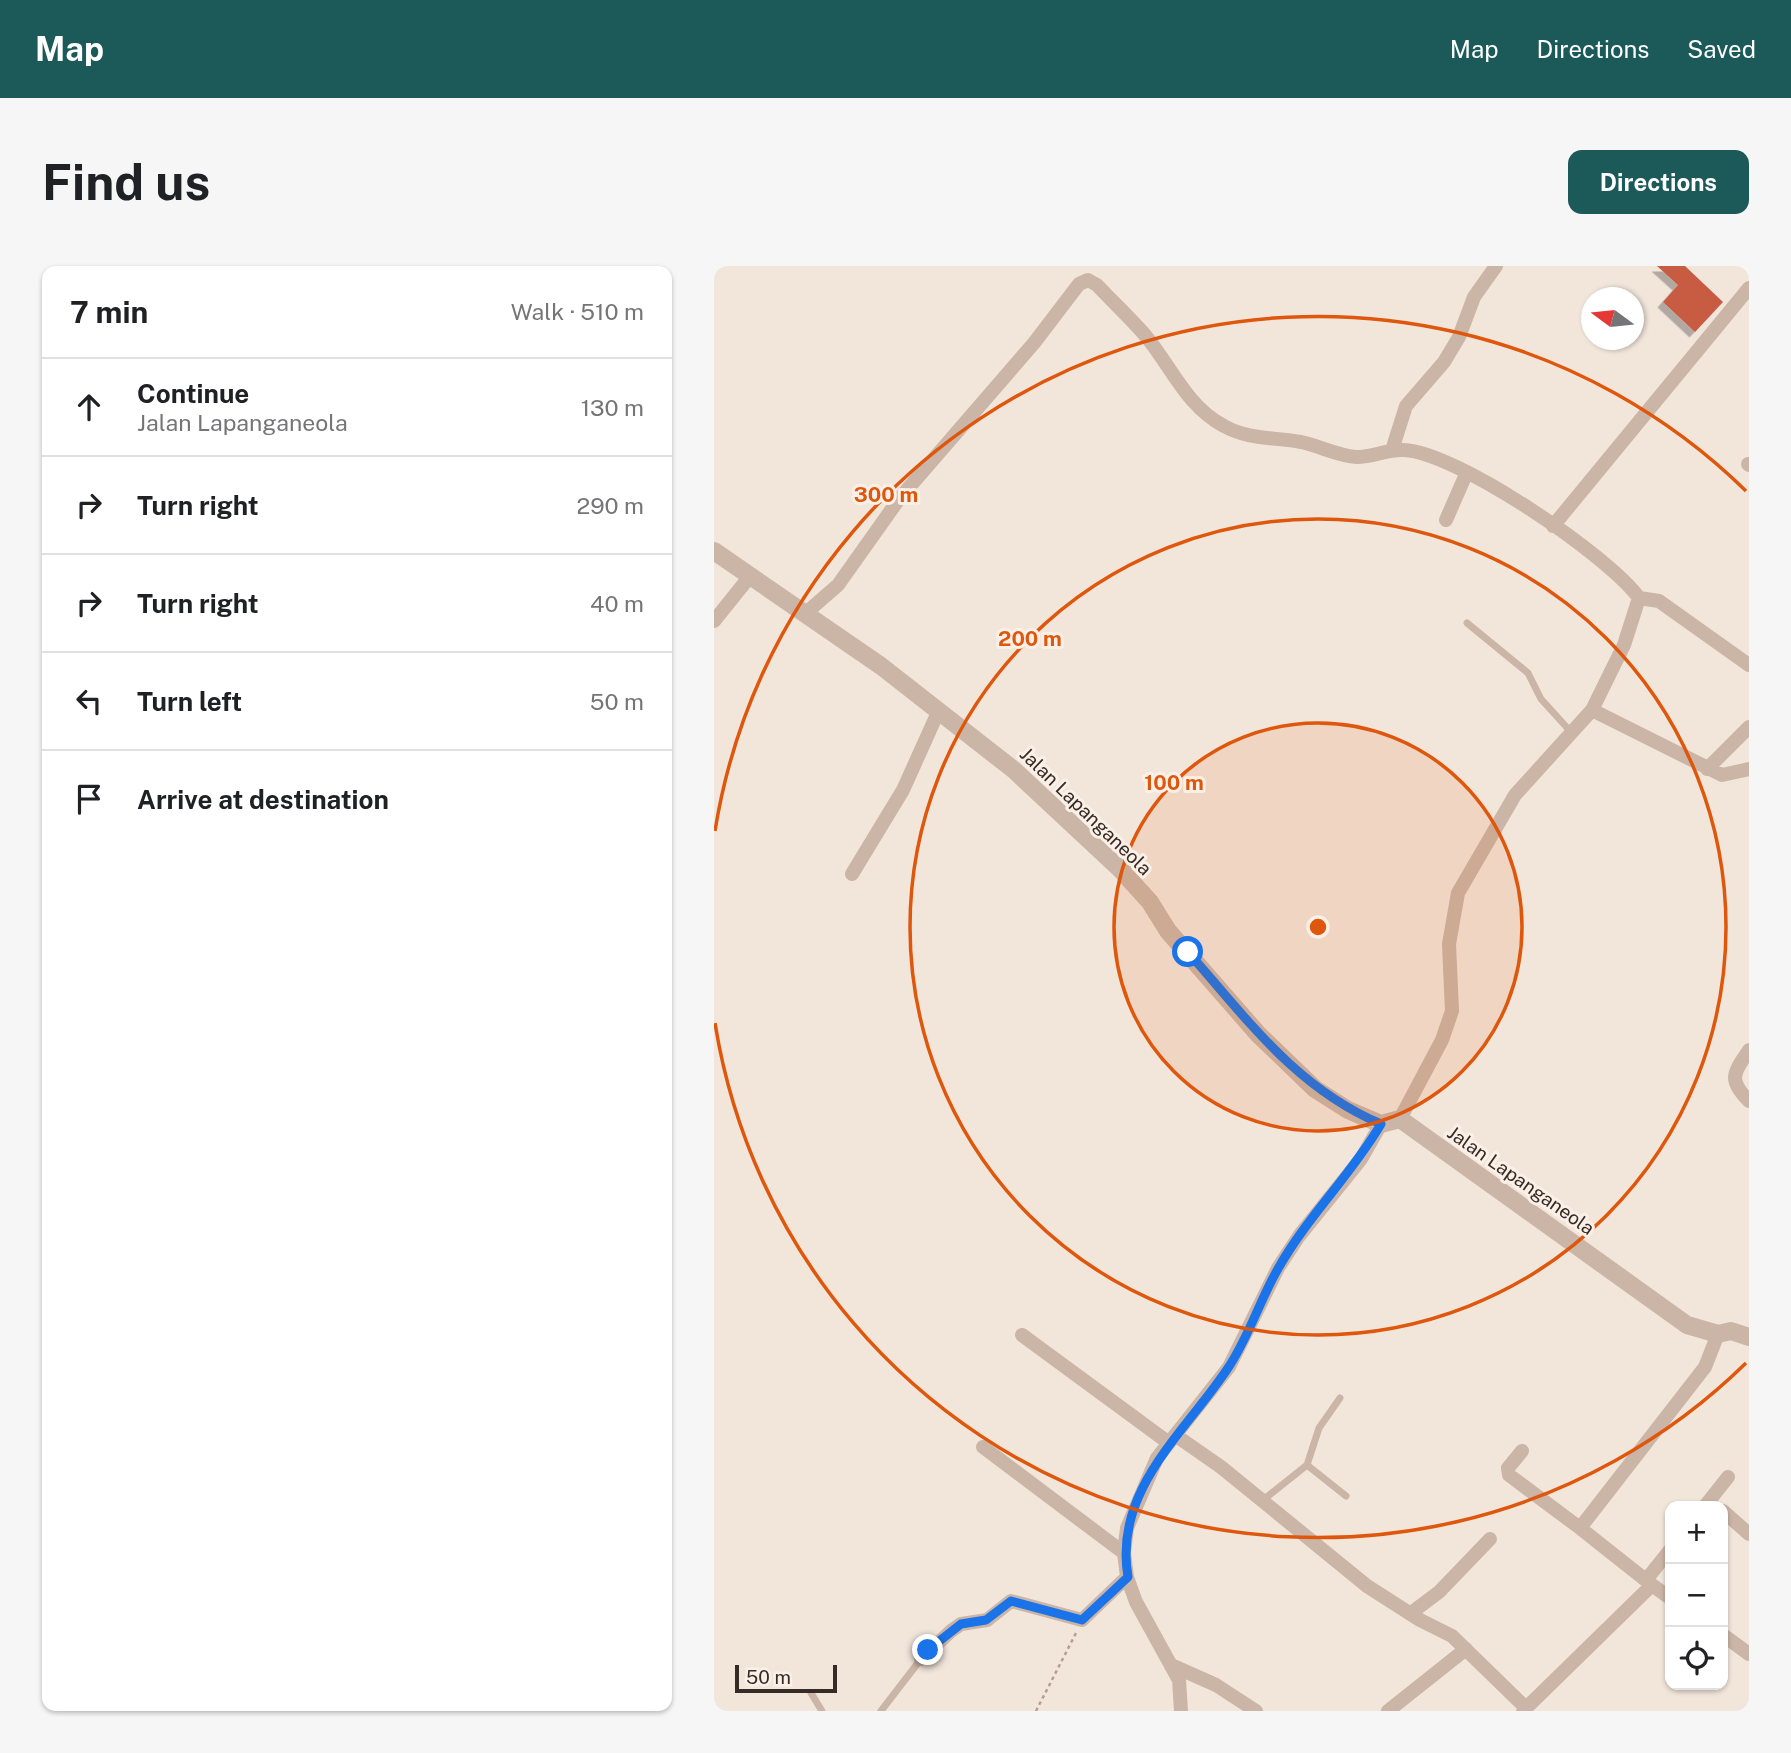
<!DOCTYPE html>
<html lang="en">
<head>
<meta charset="utf-8">
<style>
  body { margin:0; font-family:"Public Sans",sans-serif; background:#f6f6f6; color:#202124 }
  .controls { position:absolute; right:21px; bottom:21px; display:grid; overflow:hidden; border-radius:14px; box-shadow:0 2px 5px #0004 }
  .controls button { width:63px; height:63px; display:grid; place-items:center; padding:0; border:0; border-bottom:2px solid #e0e0e0; background:#fff; color:#202124; font:35px sans-serif }
  .compass { position:absolute; left:867px; top:21px; width:63px; height:63px; border-radius:50%; background:#fff; box-shadow:0 2px 5px #0004; rotate:285deg }
  .scale { position:absolute; left:21px; bottom:18px; width:102px; box-sizing:border-box; padding-left:7px; border:4px solid #372b27; border-top:0; font-size:19px; line-height:24px; white-space:nowrap; color:#372b27; -webkit-text-stroke:5px #faf0e7; paint-order:stroke }
  .stop { position:absolute; width:21px; height:21px; margin:-16px; border:5px solid #1a73e8; border-radius:50%; background:#fff }
  .stop.end { background:#1a73e8; border-color:#fff; box-shadow:0 2px 7px #0008 }
  .list { margin:0; padding:0; list-style:none }
  h2 { display:flex; justify-content:space-between; align-items:center; height:91px; margin:0; padding:0 28px; font-size:30px }
  h2 small { font-size:23px; font-weight:400; color:#757577 }
  .list li { display:grid; grid-template-columns:46px 1fr auto; gap:21px; align-items:center; box-sizing:border-box; height:98px; padding:0 28px; border-top:2px solid #e0e0e0 }
  .list b { display:block; font-size:26px; white-space:nowrap }
  .list p { margin:0; font-size:23px; white-space:nowrap; color:#757577 }
  .list em { font-size:23px; font-style:normal; color:#757577 }
  .icon { flex:none; width:38px; height:38px; fill:none; stroke:currentColor; stroke-width:2; stroke-linecap:round; stroke-linejoin:round }
  .map { position:relative; flex:none; width:1035px; height:1445px; overflow:hidden; border-radius:14px }
  header { display:flex; align-items:center; gap:42px; box-sizing:border-box; height:98px; padding:0 35px; background:#1c5959; color:#fff }
  header strong { font-size:33px }
  nav { display:flex; gap:38px; margin-inline-start:auto; font-size:24px }
  .intro { display:flex; align-items:center; justify-content:space-between; box-sizing:border-box; height:168px; padding:0 42px }
  h1 { margin:0; font-size:49px }
  .button { padding:18px 32px; border-radius:14px; background:#1c5959; color:#fff; font-size:24px; font-weight:700 }
  main { display:flex; gap:42px; padding:0 42px }
  aside { flex:1; background:#fff; border-radius:14px; box-shadow:0 2px 5px #0004 }
  .map>svg:first-child { display:block }
  .building { fill:#c85b43; filter:url(#shadow) }
  .lines { fill:none; stroke-linecap:round; stroke-linejoin:round }
  .path { stroke:#b69f91; stroke-width:2.5; stroke-dasharray:3.5 3.5; stroke-linecap:butt }
  .service { stroke:#cbb5a7; stroke-width:7 }
  .minor { stroke:#cbb5a7; stroke-width:14 }
  .tertiary { stroke:#cbb5a7; stroke-width:18 }
  .route { stroke:#1a73e8; stroke-width:9 }
  .ring { fill:none; stroke:#df570d; stroke-width:3.5 }
  .labels { text-anchor:middle; stroke-width:6; stroke-linejoin:round; paint-order:stroke }
  .street-label { font-size:19px; fill:#372b27; stroke:#faf0e7 }
  .centre { fill:#df570d; stroke:#faf0e7; stroke-width:3.5 }
  .ring-label { font-size:21px; text-anchor:middle; font-weight:bold; fill:#df570d; stroke:#faf0e7; stroke-width:6; stroke-linejoin:round; paint-order:stroke }
</style>
</head>
<body>
<header>
<strong>Map</strong>
<nav><a>Map</a><a>Directions</a><a>Saved</a></nav>
</header>
<div class="intro"><h1>Find us</h1><a class="button">Directions</a></div>
<main>
<aside>
<h2>7 min<small>Walk · 510 m</small></h2>
<ul class="list">
<li><svg class="icon" aria-label="ahead" viewBox="0 0 24 24"><path d="M12 20V5M6 11l6-6 6 6"/></svg><div><b>Continue</b><p>Jalan Lapanganeola</p></div><em>130 m</em></li>
<li><svg class="icon" aria-label="right" viewBox="0 0 24 24"><path d="M7 20v-9h11M14 6l5 5-5 5"/></svg><div><b>Turn right</b></div><em>290 m</em></li>
<li><svg class="icon" aria-label="right" viewBox="0 0 24 24"><path d="M7 20v-9h11M14 6l5 5-5 5"/></svg><div><b>Turn right</b></div><em>40 m</em></li>
<li><svg class="icon" aria-label="left" viewBox="0 0 24 24"><path d="M17 20v-9H6M10 6l-5 5 5 5"/></svg><div><b>Turn left</b></div><em>50 m</em></li>
<li><svg class="icon" aria-label="arrive" viewBox="0 0 24 24"><path d="M6 21V4h12l-3 4 3 4H6"/></svg><div><b>Arrive at destination</b></div></li>
</ul>
</aside>
<div class="map">
<svg width="1035" height="1445" viewBox="0 0 1035 1445">
  <defs>
    <filter id="shadow"><feDropShadow dx="-5.5" dy="5.5" stdDeviation="0" flood-color="#0004"/></filter>
  </defs>
  <rect width="100%" height="100%" fill="#f2e6db"/>
  <!-- building -->
  <path class="building" d="M 943,0 L 971,0 L 1009,36 L 981,66 L 949,36 L 964,19 Z"/>
  <g class="lines">
    <!-- path -->
    <path class="path" d="M 322,1445 L 362,1367"/>
    <!-- service -->
    <path class="service" d="M 753,357 L 814,407 L 827,433 L 857,466
      M 593,1199 L 632,1230
      M 549,1234 L 593,1199 L 605,1162 L 626,1132
      M 97,1427 L 108,1445
      M 167,1445 L 207,1393"/>
    <!-- minor -->
    <path class="minor" d="M 678,184 L 692,140 L 730,96 L 745,71 L 760,31 L 782,0
      M 1034,198 L 1035,199
      M 732,254 L 753,206
      M 839,260 L 1035,22
      M 925,332 L 945,335 L 1035,399
      M 93,346 L 124,319 L 185,233 L 320,77 L 365,18 L 374,14 L 383,19 C 399,36 416,52 431,69 C 457,100 472,140 510,160 C 535,174 560,171 587,176 C 606,180 624,190 643,191 C 659,191 674,183 690,184 C 742,186 894,289 925,332 L 910,379 L 878,444 L 801,529 L 744,627 L 735,678 L 738,745 L 728,774 L 686,853
      M 0,355 L 37,309
      M 878,444 L 1008,509 L 1035,503
      M 993,503 L 1035,461
      M 138,608 L 189,524 L 225,444
      M 1035,784 C 1020,807 1013,813 1035,835
      M 308,1069 L 455,1177
      M 461,1169 L 507,1201 L 653,1320 L 706,1354 L 738,1370 L 811,1441
      M 269,1181 L 410,1287
      M 808,1185 L 794,1202 L 795,1209 L 866,1262
      M 991,1240 L 1014,1211
      M 1009,1245 L 1035,1268
      M 932,1314 L 956,1284
      M 938,1319 L 956,1332
      M 697,1347 L 725,1326 L 776,1273
      M 1009,1369 L 1035,1388
      M 207,1393 L 237,1365 L 247,1358 L 273,1354 L 297,1335 L 368,1354 L 413,1311
      M 457,1399 L 502,1419 L 542,1445
      M 467,1445 L 465,1414 L 422,1336 L 413,1311 L 410,1287 L 413,1262 L 443,1192 L 515,1101 L 564,1002 L 585,970 L 647,893 L 667,858
      M 674,1445 L 752,1383
      M 809,1445 L 938,1319 L 866,1262 L 991,1101 L 1004,1068"/>
    <!-- tertiary -->
    <path class="tertiary" d="M 0,285 L 167,400 L 300,504 L 406,603 L 436,636 L 454,665 L 544,768 L 601,823 L 634,844 L 667,858 L 686,853 L 973,1059 L 1004,1068 L 1017,1065 L 1035,1071"/>
  </g>
  <g class="lines">
    <!-- route -->
    <path class="route" d="M 214,1384 L 247,1358 L 272,1354 L 297,1335 L 368,1354 L 414,1311 C 399,1224 471,1167 514,1102 C 535,1071 546,1033 565,1001 C 594,950 637,909 667,858 C 582,822 533,753 474,686"/>
  </g>
  <!-- distance rings -->
  <circle cx="604" cy="661" r="204" fill="#df570d" fill-opacity=".12"/>
  <g class="ring">
    <circle cx="604" cy="661" r="204"/>
    <circle cx="604" cy="661" r="408"/>
    <path d="M1032 1097A611 611 0 0 1 1 757M1 565A611 611 0 0 1 1032 225"/>
  </g>
  <g class="labels">
    <!-- street labels -->
    <g class="street-label">
      <text transform="translate(372 545) rotate(44)" y="7">Jalan Lapanganeola</text>
      <text transform="translate(807 914) rotate(35)" y="7">Jalan Lapanganeola</text>
    </g>
  </g>
  <circle cx="604" cy="661" r="10" class="centre"/>
  <g class="ring-label">
    <text x="172" y="236">300 m</text>
    <text x="316" y="380">200 m</text>
    <text x="460" y="524">100 m</text>
  </g>
</svg>
<div class="controls">
<button>+</button>
<button>−</button>
<button><svg class="icon" aria-label="locate" viewBox="0 0 24 24"><circle cx="12" cy="12" r="6"/><path d="M12 2v4M12 18v4M2 12h4M18 12h4"/></svg></button>
</div>
<svg class="compass" viewBox="-18 -18 36 36"><path d="M0-13l5 13h-10z" fill="#e53935"/><path d="M0 13l5-13h-10z" fill="#757577"/></svg>
<div class="scale">50 m</div>
<div class="stop" style="left:474px;top:686px"></div>
<div class="stop end" style="left:214px;top:1384px"></div>
</div>
</main>
</body>
</html>
